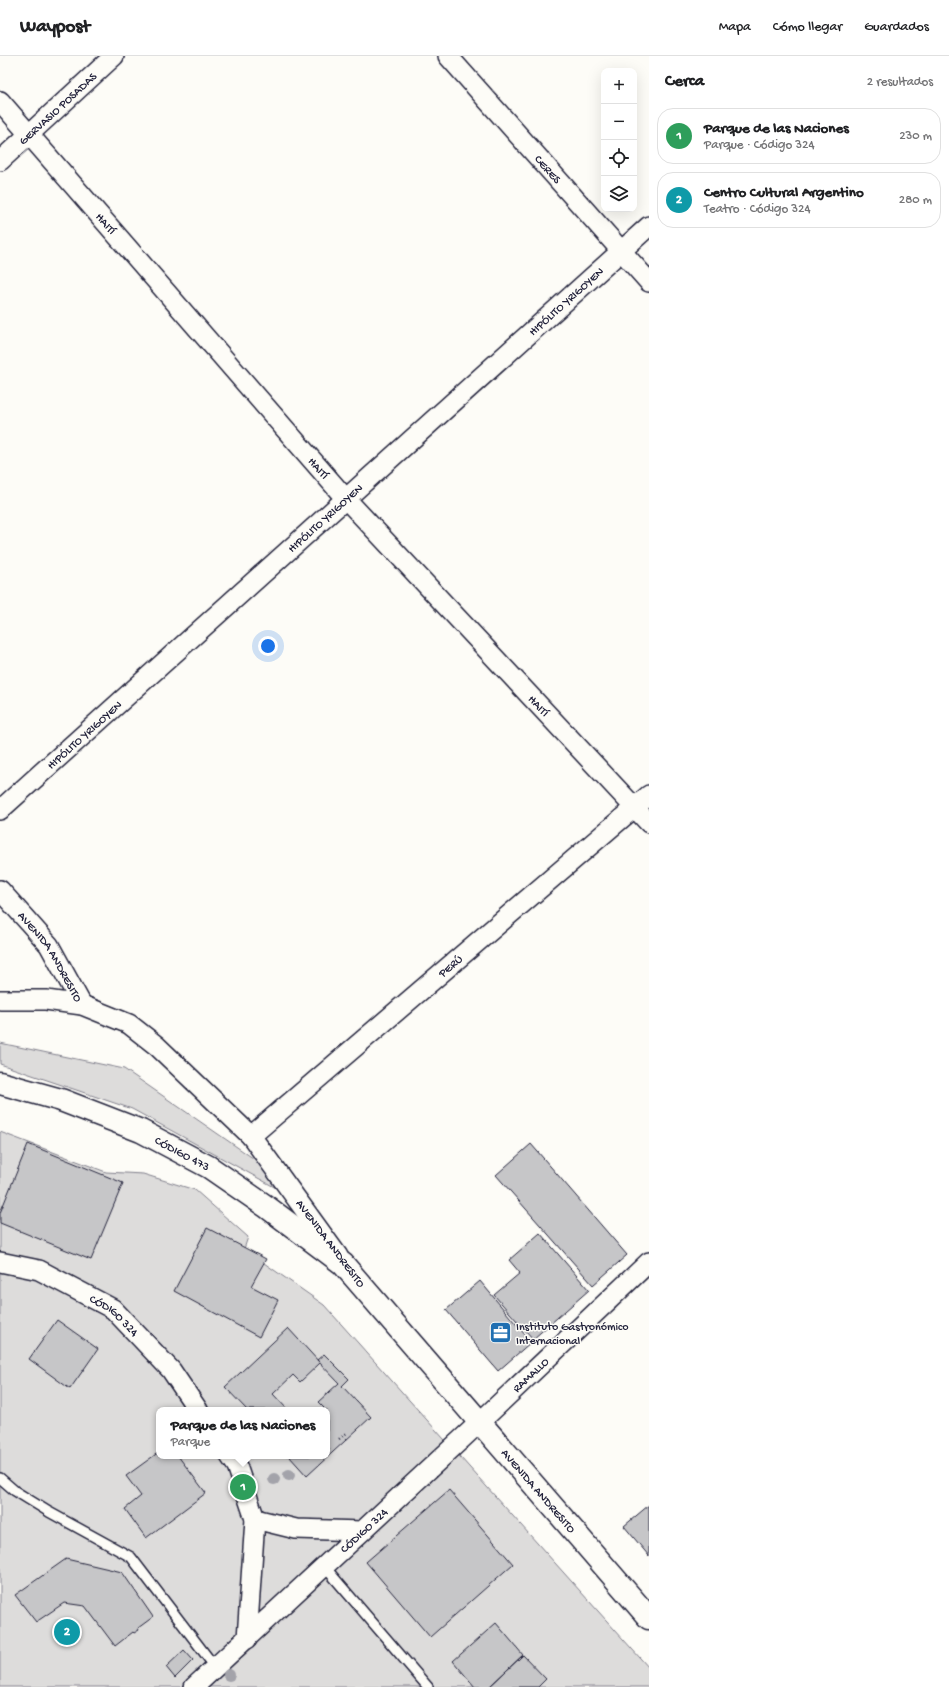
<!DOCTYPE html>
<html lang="es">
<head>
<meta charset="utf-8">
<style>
  body { margin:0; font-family:"Gochi Hand",sans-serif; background:#f2f2f2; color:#202124 }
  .controls { position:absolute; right:12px; top:12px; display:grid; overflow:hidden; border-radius:8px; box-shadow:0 4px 16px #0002 }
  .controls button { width:36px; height:36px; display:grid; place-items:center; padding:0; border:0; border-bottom:1px solid #e0e0e0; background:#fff; color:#202124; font:20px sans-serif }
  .you { position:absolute; left:268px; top:590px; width:14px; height:14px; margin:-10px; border:3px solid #fff; border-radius:50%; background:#1a73e8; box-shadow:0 0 0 6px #1a73e833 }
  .badge { display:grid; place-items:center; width:26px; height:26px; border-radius:50%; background:#1f6fb2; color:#fff; font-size:13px; font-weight:700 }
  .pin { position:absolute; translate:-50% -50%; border:2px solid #fff; box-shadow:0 1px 4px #0006 }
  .popup { position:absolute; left:156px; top:1351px; width:174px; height:52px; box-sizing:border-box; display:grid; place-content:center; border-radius:8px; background:#fff; filter:drop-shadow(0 1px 3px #0005); font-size:13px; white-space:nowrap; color:#757577 }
  .popup b { font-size:15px; color:#202124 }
  .popup::after { content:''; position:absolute; left:50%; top:100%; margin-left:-8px; border:8px solid transparent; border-top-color:#fff }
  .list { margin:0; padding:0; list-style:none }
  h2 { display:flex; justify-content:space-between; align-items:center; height:52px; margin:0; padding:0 16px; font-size:17px }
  h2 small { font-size:13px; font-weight:400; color:#757577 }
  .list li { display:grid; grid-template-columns:26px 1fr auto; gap:12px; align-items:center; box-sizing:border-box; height:56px; margin:0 8px 8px; padding:0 8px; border:1px solid #e0e0e0; border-radius:16px }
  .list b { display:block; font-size:15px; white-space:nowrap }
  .list p { margin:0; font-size:13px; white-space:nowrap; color:#757577 }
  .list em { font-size:13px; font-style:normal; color:#757577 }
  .icon { flex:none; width:22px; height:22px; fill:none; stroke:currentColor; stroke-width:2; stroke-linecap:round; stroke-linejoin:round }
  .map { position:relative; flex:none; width:649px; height:1631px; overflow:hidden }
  header { display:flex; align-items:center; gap:24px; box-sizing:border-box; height:56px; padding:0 20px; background:#fff; border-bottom:1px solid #e0e0e0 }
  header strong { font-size:19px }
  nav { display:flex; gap:22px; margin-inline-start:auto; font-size:14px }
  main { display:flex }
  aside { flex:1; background:#fff }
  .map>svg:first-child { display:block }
  .green { fill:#dddcdb; stroke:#807f8b; fill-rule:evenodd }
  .building { fill:#c6c6c8; stroke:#22223b }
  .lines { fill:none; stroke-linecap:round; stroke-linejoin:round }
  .lane-casing { stroke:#22223b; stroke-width:12 }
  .street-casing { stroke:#22223b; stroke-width:22 }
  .secondary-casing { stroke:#22223b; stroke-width:25 }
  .path { stroke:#22223b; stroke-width:2.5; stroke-dasharray:1 3; stroke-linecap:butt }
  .lane { stroke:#fdfcf7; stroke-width:9 }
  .street { stroke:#fdfcf7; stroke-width:19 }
  .secondary { stroke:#fdfcf7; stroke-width:22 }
  .tree { fill:#a3a3aa }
  .labels { text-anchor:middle; stroke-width:3; stroke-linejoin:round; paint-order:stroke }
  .street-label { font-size:12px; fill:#22223b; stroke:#fdfcf7 }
  .poi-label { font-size:12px; fill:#22223b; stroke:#fdfcf7; text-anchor:start }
</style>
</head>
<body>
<header>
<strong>Waypost</strong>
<nav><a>Mapa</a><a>Cómo llegar</a><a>Guardados</a></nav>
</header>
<main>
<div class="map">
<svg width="649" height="1631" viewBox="0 0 649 1631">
  <rect width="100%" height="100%" fill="#fdfcf7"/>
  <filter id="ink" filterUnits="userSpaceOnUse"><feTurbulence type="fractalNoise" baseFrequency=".025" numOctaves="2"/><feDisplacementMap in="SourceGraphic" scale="8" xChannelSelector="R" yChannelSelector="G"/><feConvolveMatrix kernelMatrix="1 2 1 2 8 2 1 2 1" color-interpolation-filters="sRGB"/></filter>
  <g filter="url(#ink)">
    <!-- green -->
    <path class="green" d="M 0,987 L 124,1013 L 289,1127 L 278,1133 L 132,1053 L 0,1008 Z
      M 0,1076 L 106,1116 L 143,1118 L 195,1134 L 248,1181 L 244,1193 L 324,1249 L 649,1612 L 649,1631 L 0,1631 ZM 159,1354 L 327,1354 L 327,1400 L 159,1400 Z"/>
    <!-- building -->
    <path class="building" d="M 28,1088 L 123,1127 L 91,1204 L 0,1167 L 0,1157 Z
      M 531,1088 L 627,1199 L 593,1229 L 496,1119 Z
      M 207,1172 L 266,1203 L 251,1230 L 278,1244 L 259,1281 L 174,1235 Z
      M 540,1177 L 589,1234 L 533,1283 L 494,1239 L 520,1217 L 509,1204 Z
      M 480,1225 L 531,1286 L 498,1315 L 446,1254 Z
      M 57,1264 L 98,1293 L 70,1333 L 29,1303 Z
      M 288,1272 L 320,1307 L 300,1326 L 293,1319 L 273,1338 L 288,1354 L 247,1354 L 225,1331 Z
      M 324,1298 L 349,1323 L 342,1330 L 371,1361 L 307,1420 L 289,1400 L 327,1400 L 327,1354 L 322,1354 L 324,1352 L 318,1346 L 339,1327 L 317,1304 Z
      M 159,1396 L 159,1400 L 178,1400 L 206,1437 L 146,1482 L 125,1453 L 141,1440 L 126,1420 Z
      M 449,1434 L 513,1508 L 430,1581 L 366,1506 Z
      M 649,1449 L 649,1500 L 624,1470 Z
      M 66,1503 L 122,1516 L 153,1561 L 138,1572 L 139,1574 L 134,1577 L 133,1576 L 115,1590 L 85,1550 L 64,1547 L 36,1566 L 15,1539 Z
      M 496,1567 L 523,1599 L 489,1631 L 475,1631 L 453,1605 Z
      M 184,1594 L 193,1604 L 175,1622 L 166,1611 Z
      M 523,1599 L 546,1623 L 538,1631 L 489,1631 Z"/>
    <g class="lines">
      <defs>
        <path id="lane" d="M 0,1422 L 15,1435 L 49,1456 L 131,1501 L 215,1611
          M 324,1510 L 428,1631"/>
        <g id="street">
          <path id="s1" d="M 448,0 L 649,226"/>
          <path id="s2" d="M 0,45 L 346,443 L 649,767"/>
          <path id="s3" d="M 0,105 L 114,0"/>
          <path id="s4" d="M 0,754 L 649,170"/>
          <path id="s5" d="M 0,834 L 49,889 L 82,949"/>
          <path d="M 0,944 L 46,944 L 82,949 L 129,968 L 157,990 L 251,1080 L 338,1200"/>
          <path id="s6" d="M 251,1080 L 649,739"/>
          <path id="s7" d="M 0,1206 L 39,1214 L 113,1253 L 171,1314 L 198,1354"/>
          <path d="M 230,1400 L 237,1410 L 255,1463 L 247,1583"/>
          <path d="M 255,1463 L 296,1473 L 362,1475"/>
          <path id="s8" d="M 194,1631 L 480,1366 L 649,1206"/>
        </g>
        <g id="secondary">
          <path id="s9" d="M 0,1027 L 61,1044 L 141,1075 L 209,1111 L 267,1151 L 343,1208 L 649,1562"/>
        </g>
      </defs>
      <!-- lane casing -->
      <use href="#lane" class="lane-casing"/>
      <!-- street casing -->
      <use href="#street" class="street-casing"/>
      <!-- secondary casing -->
      <use href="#secondary" class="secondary-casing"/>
      <!-- path -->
      <path class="path" d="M 339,1383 L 348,1376
        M 327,1396 L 330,1393"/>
      <!-- lane -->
      <use href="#lane" class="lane"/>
      <!-- street -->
      <use href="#street" class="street"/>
      <!-- secondary -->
      <use href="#secondary" class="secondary"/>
    </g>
    <!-- trees -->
    <g class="tree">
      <circle cx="289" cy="1419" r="6"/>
      <circle cx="274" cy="1423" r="6"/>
      <circle cx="229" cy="1619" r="6"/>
    </g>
  </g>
  <!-- icons -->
  <defs>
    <symbol id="office-square" viewBox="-11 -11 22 22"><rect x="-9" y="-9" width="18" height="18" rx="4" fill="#1f6fb2" stroke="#fdfcf7"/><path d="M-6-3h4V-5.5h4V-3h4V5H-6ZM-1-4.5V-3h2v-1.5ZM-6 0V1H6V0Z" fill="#fff"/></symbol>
  </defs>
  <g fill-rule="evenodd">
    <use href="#office-square" x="488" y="1264" width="25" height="25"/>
  </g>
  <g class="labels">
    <!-- street labels -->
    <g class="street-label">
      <text dy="4" stroke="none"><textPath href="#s3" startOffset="78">GERVASIO POSADAS</textPath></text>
      <text dy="4" stroke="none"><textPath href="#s1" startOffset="151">CERES</textPath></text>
      <text dy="4" stroke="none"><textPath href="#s2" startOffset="162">HAITÍ</textPath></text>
      <text dy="4" stroke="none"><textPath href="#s4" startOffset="761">HIPÓLITO YRIGOYEN</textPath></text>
      <text dy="4" stroke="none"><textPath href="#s2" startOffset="486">HAITÍ</textPath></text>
      <text dy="4" stroke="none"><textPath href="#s4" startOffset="437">HIPÓLITO YRIGOYEN</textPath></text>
      <text dy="4" stroke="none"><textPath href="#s2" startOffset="810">HAITÍ</textPath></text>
      <text dy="4" stroke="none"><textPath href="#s4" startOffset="113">HIPÓLITO YRIGOYEN</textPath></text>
      <text dy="4" stroke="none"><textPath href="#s5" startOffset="84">AVENIDA ANDRESITO</textPath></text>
      <text dy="4" stroke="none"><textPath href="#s6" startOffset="262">PERÚ</textPath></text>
      <text dy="4" stroke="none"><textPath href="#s9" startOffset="196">CÓDIGO 473</textPath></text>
      <text transform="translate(331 1187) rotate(53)" y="4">AVENIDA ANDRESITO</text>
      <text dy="4" stroke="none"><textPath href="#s7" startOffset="128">CÓDIGO 324</textPath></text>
      <text dy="4" stroke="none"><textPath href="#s8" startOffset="459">RAMALLO</textPath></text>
      <text dy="4" stroke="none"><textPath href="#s9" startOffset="691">AVENIDA ANDRESITO</textPath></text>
      <text dy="4" stroke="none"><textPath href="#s8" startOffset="231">CÓDIGO 324</textPath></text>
    </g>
    <!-- poi labels -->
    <g class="poi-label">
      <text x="516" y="1274">Instituto Gastronómico<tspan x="516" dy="14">Internacional</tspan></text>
    </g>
  </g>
</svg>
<div class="controls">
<button>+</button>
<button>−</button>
<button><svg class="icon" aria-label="locate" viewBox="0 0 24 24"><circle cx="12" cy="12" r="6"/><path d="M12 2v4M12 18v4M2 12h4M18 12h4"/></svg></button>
<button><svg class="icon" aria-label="layers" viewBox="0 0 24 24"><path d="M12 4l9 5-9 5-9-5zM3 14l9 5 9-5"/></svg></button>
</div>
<div class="you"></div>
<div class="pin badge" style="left:243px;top:1431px;background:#2e9e5b">1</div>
<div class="popup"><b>Parque de las Naciones</b>Parque</div>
<div class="pin badge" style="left:67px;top:1576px;background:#0f9aa8">2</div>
</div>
<aside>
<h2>Cerca<small>2 resultados</small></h2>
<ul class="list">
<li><span class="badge" style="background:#2e9e5b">1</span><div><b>Parque de las Naciones</b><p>Parque · Código 324</p></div><em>230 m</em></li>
<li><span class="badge" style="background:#0f9aa8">2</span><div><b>Centro Cultural Argentino</b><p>Teatro · Código 324</p></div><em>280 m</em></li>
</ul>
</aside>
</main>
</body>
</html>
